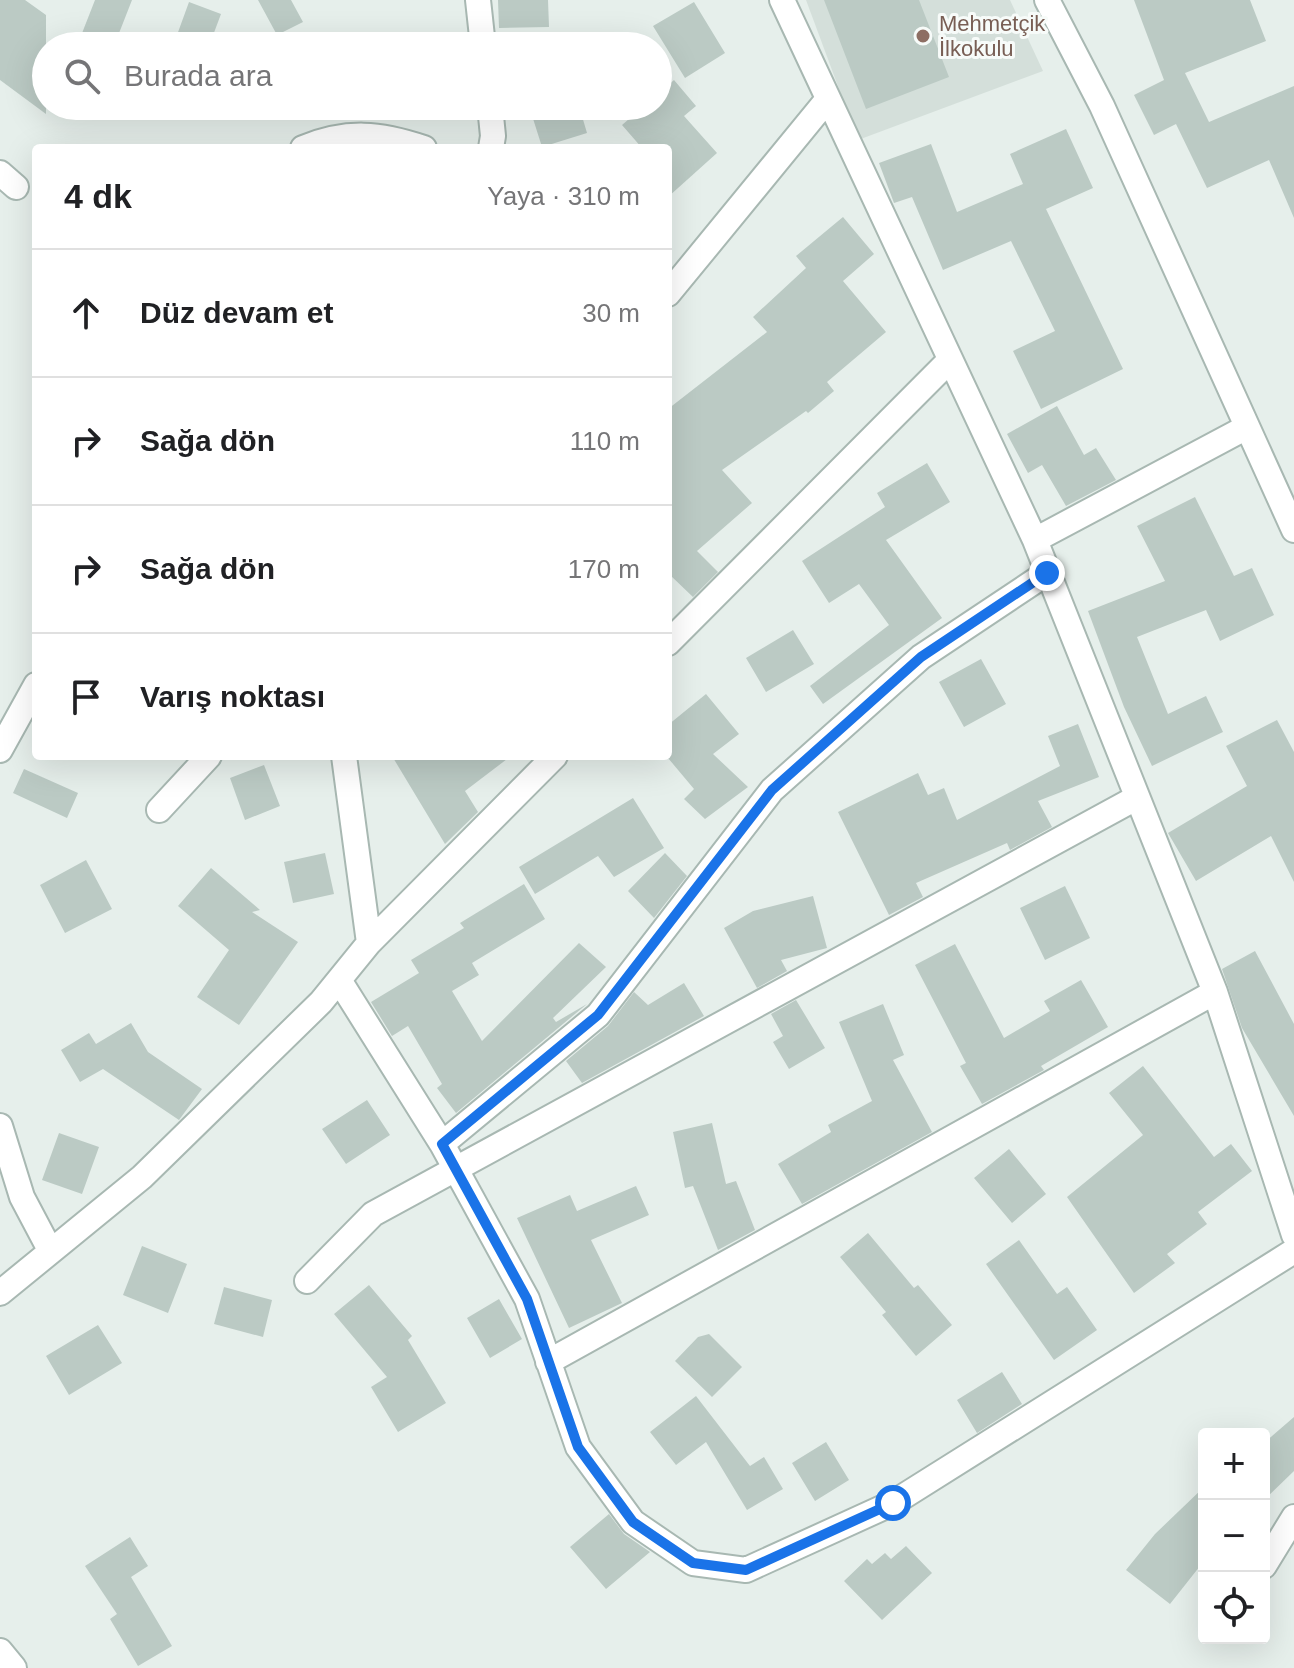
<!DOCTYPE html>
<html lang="tr">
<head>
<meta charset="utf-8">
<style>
  body { margin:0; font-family:Helvetica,sans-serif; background:#f6f6f6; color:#202124 }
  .controls { position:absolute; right:24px; bottom:24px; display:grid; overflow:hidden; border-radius:8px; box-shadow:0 8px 32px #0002 }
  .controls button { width:72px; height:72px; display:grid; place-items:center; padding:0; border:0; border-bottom:2px solid #e0e0e0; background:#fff; color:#202124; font:40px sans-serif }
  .stop { position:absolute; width:24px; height:24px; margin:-18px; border:6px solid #1a73e8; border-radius:50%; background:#fff }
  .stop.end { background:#1a73e8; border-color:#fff; box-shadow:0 2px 8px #0008 }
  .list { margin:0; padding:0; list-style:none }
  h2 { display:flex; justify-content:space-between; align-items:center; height:104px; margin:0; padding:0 32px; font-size:34px }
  h2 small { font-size:26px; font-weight:400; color:#757577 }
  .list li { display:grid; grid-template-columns:52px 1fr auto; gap:24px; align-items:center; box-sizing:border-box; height:128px; padding:0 32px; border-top:2px solid #e0e0e0 }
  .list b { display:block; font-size:30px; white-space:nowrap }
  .list em { font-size:26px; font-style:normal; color:#757577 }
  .icon { flex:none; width:44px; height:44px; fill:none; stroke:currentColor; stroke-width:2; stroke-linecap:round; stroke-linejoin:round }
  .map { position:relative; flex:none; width:1294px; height:1668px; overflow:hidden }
  .search { position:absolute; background:#fff; box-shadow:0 8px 32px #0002; left:32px; top:32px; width:640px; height:88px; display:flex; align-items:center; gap:20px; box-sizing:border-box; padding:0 28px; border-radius:44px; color:#757577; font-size:30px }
  .panel { position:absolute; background:#fff; box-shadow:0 8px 32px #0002; left:32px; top:144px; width:640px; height:616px; border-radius:8px }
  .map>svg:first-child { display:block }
  .built { fill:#d4dfda }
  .building { fill:#bbcac4 }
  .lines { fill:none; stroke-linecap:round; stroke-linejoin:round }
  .minor-casing { stroke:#a8b8b2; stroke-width:28 }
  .minor { stroke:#fff; stroke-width:24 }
  .route { stroke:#1a73e8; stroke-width:10 }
  .education-dot { fill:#8d6e63; stroke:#f7fbf9; stroke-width:3 }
  .labels { text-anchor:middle; stroke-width:6; stroke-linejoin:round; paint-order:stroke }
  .education-label { font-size:22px; fill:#785e54; stroke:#f7fbf9; text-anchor:start }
</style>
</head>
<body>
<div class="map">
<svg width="1294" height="1668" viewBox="0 0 1294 1668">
  <rect width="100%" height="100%" fill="#e6efeb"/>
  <!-- built -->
  <path class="built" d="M 806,0 L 1010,0 L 1043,71 L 858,140 Z"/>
  <!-- building -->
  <path class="building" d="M 0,0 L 25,0 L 46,15 L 46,114 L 0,80 Z
    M 95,0 L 132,0 L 114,46 L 77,46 Z
    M 258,0 L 291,0 L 303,22 L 277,35 Z
    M 498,0 L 548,0 L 549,27 L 499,28 Z
    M 824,0 L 919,0 L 949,77 L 866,109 Z
    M 1134,0 L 1250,0 L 1266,41 L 1185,73 L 1209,122 L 1294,86 L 1294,218 L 1269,160 L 1207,188 L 1176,124 L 1154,135 L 1134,95 L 1164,80 Z
    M 189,2 L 221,14 L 209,46 L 173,46 Z
    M 694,2 L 725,53 L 685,78 L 653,26 Z
    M 674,80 L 696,106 L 684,116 L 717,153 L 668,197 L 668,148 L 642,148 L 622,125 L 644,106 L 658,106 L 658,94 Z
    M 529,106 L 579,106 L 587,133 L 542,147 Z
    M 1066,129 L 1093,188 L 1046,209 L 1123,369 L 1041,409 L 1013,351 L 1055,331 L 1011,241 L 943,270 L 912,197 L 894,203 L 879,163 L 931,144 L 957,212 L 1023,184 L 1010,154 Z
    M 843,217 L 874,254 L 843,281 L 886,332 L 827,382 L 834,391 L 808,413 L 806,411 L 722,470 L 752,503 L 697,551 L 718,572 L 693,597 L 670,575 L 668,577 L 668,409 L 767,332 L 753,317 L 806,268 L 796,256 Z
    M 1057,406 L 1084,455 L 1096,448 L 1116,480 L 1066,506 L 1042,465 L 1028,473 L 1007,434 Z
    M 927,463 L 950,502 L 886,540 L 942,618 L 823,704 L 810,686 L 889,625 L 859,584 L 829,603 L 802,561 L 885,507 L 877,493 Z
    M 1195,497 L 1234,576 L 1252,568 L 1274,615 L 1220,641 L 1206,610 L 1137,637 L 1168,714 L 1206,696 L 1223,732 L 1152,766 L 1124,707 L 1088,611 L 1165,581 L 1137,526 Z
    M 793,630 L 814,664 L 766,692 L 746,658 Z
    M 981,659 L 1006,704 L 964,727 L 939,682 Z
    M 706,694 L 739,734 L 713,754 L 748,787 L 705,819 L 684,799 L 694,789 L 668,758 L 668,725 Z
    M 1277,720 L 1294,752 L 1294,882 L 1271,836 L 1196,881 L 1168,833 L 1247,786 L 1226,746 Z
    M 1078,724 L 1099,777 L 1038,801 L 1052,827 L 1010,850 L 1007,843 L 916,883 L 923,897 L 889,915 L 838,812 L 918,773 L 928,795 L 944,788 L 957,820 L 1060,766 L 1048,736 Z
    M 392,756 L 511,756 L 465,791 L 478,812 L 445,844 Z
    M 264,765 L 280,806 L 245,820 L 230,778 Z
    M 24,769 L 78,793 L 67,818 L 13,793 Z
    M 633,798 L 664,848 L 614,877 L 598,856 L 535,894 L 519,867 Z
    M 325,853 L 334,894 L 293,903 L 284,862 Z
    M 665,853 L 687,876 L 654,918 L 628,891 Z
    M 86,860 L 112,909 L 65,933 L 40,885 Z
    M 211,868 L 260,910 L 252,912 L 298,942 L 239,1025 L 197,997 L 229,950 L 178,906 Z
    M 524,884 L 545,919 L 472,963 L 479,975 L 452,991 L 482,1041 L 579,943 L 606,967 L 553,1018 L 556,1022 L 587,1004 L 456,1113 L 437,1088 L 442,1084 L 408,1026 L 392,1036 L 371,1002 L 419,973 L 411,960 L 464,928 L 460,923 Z
    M 1065,886 L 1090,938 L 1045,960 L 1020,908 Z
    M 813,896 L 827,948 L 781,960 L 787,971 L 757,988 L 724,928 L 753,911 Z
    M 955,944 L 1004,1038 L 1050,1011 L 1044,1001 L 1081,980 L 1108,1027 L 1041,1066 L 1044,1070 L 982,1104 L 960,1066 L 966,1063 L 915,965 Z
    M 1255,951 L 1294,1024 L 1294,1116 L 1242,1028 L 1222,969 Z
    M 684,983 L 704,1016 L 582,1083 L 566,1061 L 608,1026 L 634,992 L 648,1005 Z
    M 796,1000 L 825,1048 L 789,1069 L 773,1042 L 783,1036 L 771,1014 Z
    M 883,1004 L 904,1055 L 893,1060 L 932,1132 L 802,1204 L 778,1164 L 831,1132 L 828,1125 L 872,1101 L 839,1022 Z
    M 131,1023 L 148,1052 L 202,1089 L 179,1120 L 103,1069 L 80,1082 L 61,1050 L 89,1033 L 96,1044 Z
    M 1143,1066 L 1214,1157 L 1231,1144 L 1252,1171 L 1198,1212 L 1207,1224 L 1167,1254 L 1175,1263 L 1134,1293 L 1067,1197 L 1143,1135 L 1109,1093 Z
    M 367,1100 L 390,1135 L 346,1164 L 322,1129 Z
    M 712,1123 L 726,1184 L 736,1181 L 755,1230 L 718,1250 L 693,1186 L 685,1188 L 673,1132 Z
    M 59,1133 L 99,1147 L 82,1194 L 42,1180 Z
    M 1009,1149 L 1046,1194 L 1012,1223 L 974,1178 Z
    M 636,1186 L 649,1215 L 591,1240 L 622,1303 L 569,1328 L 517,1218 L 570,1195 L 577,1211 Z
    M 868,1233 L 914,1288 L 918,1285 L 952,1325 L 916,1356 L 882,1315 L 886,1312 L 840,1257 Z
    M 1019,1240 L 1057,1294 L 1067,1287 L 1097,1330 L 1054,1360 L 986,1264 Z
    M 142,1246 L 187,1264 L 168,1313 L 123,1295 Z
    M 369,1285 L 412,1336 L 408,1340 L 446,1403 L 398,1432 L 371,1387 L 387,1377 L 334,1314 Z
    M 224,1287 L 272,1300 L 263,1337 L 214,1324 Z
    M 499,1299 L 522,1339 L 490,1358 L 467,1318 Z
    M 98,1325 L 122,1363 L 69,1395 L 46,1356 Z
    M 709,1334 L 742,1367 L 712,1397 L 675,1361 L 698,1337 Z
    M 1002,1372 L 1022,1404 L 977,1433 L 957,1400 Z
    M 696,1396 L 750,1466 L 764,1457 L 783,1489 L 747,1510 L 706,1442 L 676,1465 L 650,1432 Z
    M 1294,1417 L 1294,1471 L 1264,1500 L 1264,1443 Z
    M 826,1442 L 849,1480 L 815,1501 L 792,1463 Z
    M 1204,1487 L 1204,1561 L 1170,1604 L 1126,1570 L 1155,1534 Z
    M 609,1514 L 624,1534 L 650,1552 L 606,1589 L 570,1547 Z
    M 130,1537 L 148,1566 L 131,1577 L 172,1646 L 138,1666 L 110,1619 L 117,1614 L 85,1566 Z
    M 906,1546 L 932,1573 L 882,1620 L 844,1581 L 867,1559 L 872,1564 L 885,1553 L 891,1559 Z"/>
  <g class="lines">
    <defs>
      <path id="minor" d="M 478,0 L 483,46
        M 782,0 L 1035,540 L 1215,992 L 1294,1235
        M 1047,0 L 1102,106 L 1294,530
        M 490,106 L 493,136 L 491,148
        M 303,148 C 347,130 380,133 424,148
        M 0,173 L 16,187
        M 668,294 L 827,100
        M 1035,540 L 1247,427
        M 668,643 L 950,360
        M 0,750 L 36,685
        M 344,756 L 369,943
        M 159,810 L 209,756
        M 339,980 L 442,1144 L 527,1299 L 578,1447 L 633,1522 L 693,1563 L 746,1570 L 893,1503 L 1294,1251
        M 0,1126 L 22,1197 L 50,1250
        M 442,1144 L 598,1015 L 772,790 L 921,657 L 1047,573
        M 307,1281 L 373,1214 L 1136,798
        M 0,1293 L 142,1177 L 321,1002 L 369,943 L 555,756
        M 548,1362 L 1215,992
        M 1264,1566 L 1294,1517
        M 0,1651 L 14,1668"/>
    </defs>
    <!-- minor casing -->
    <use href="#minor" class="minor-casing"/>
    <!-- minor -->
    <use href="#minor" class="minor"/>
  </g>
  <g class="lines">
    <!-- route -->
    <path class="route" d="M 893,1503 L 746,1570 L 693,1563 L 633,1522 L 578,1447 L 527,1299 L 442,1144 L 598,1015 L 772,790 L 921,657 L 1047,573"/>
  </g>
  <!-- markers -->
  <circle class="education-dot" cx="923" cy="36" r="8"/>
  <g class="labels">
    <!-- education labels -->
    <g class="education-label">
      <text x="939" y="31">Mehmetçik<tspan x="939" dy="25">İlkokulu</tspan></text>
    </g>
  </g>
</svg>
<div class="controls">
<button>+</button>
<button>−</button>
<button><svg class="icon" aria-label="locate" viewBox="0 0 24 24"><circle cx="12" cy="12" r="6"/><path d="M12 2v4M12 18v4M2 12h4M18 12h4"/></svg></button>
</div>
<div class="stop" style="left:893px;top:1503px"></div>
<div class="stop end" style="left:1047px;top:573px"></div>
<div class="search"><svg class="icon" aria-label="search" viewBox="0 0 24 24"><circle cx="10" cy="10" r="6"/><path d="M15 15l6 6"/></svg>Burada ara</div>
<section class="panel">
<h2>4 dk<small>Yaya · 310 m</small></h2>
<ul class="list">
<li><svg class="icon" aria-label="ahead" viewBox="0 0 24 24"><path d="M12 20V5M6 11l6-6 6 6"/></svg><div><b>Düz devam et</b></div><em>30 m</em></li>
<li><svg class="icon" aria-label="right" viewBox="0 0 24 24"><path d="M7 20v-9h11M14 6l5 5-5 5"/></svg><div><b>Sağa dön</b></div><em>110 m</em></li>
<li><svg class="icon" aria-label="right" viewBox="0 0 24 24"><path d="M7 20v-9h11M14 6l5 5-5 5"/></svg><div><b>Sağa dön</b></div><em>170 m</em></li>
<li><svg class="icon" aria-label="arrive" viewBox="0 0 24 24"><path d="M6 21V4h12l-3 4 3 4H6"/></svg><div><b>Varış noktası</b></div></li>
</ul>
</section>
</div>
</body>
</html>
